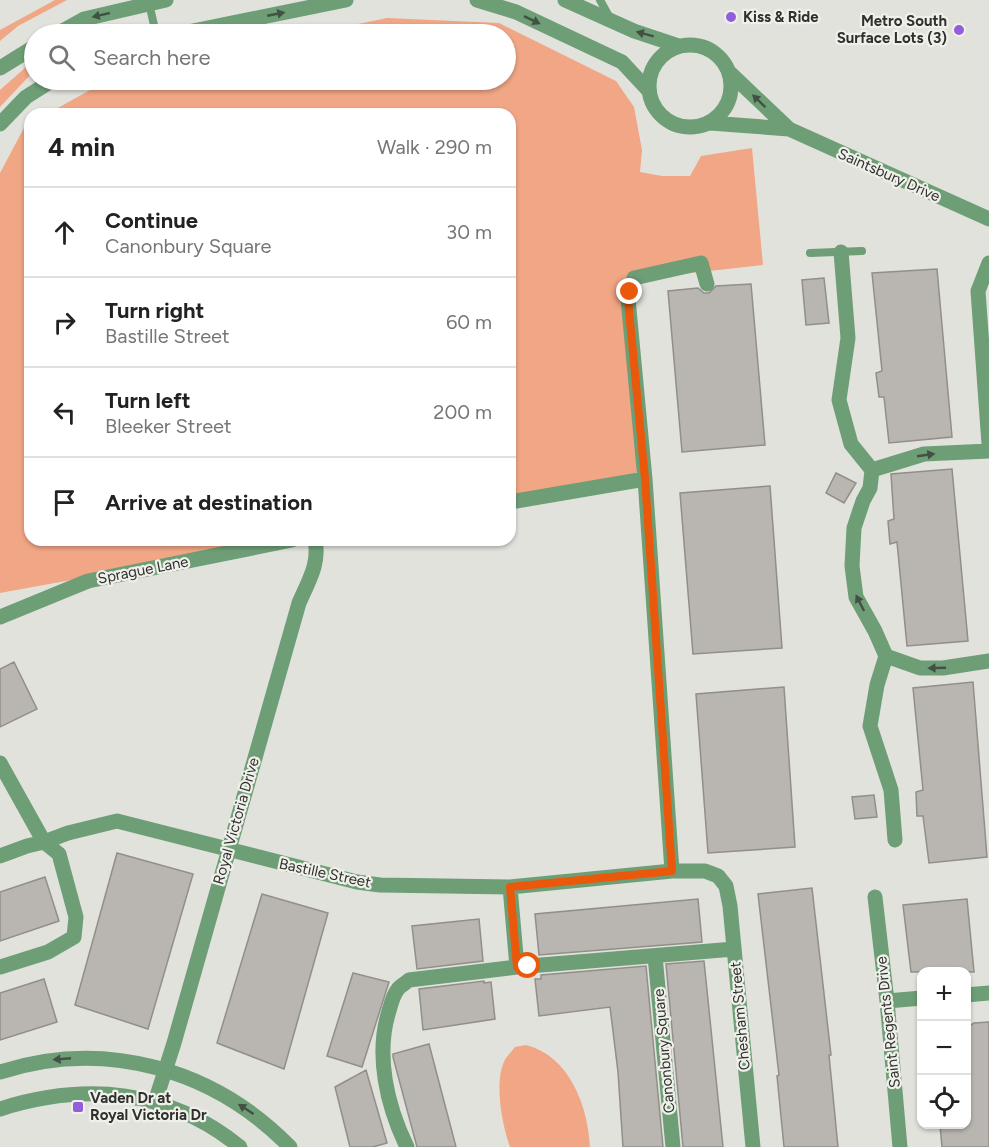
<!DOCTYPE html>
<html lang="en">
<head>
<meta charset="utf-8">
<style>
  body { margin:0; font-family:Figtree,sans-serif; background:#f6f6f6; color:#222 }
  .controls { position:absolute; right:18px; bottom:18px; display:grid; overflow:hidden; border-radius:12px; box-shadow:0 2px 4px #0004 }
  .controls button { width:54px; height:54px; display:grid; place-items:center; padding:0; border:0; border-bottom:2px solid #e0e0e0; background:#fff; color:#222; font:30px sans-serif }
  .stop { position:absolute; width:18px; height:18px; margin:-14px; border:4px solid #ea580c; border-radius:50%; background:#fff }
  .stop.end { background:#ea580c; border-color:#fff; box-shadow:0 2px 6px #0008 }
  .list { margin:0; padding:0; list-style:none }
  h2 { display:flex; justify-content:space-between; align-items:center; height:78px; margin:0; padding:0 24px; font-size:26px }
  h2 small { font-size:20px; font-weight:400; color:#767676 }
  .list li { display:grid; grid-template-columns:39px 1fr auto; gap:18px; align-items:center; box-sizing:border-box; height:90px; padding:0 24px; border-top:2px solid #e0e0e0 }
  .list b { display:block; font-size:22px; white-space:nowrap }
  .list p { margin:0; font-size:20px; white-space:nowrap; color:#767676 }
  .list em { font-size:20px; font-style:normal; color:#767676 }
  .icon { flex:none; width:33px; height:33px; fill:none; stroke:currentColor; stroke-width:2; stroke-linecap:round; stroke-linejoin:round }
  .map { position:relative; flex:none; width:989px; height:1147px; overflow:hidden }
  .search { position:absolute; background:#fff; box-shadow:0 2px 4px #0004; left:24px; top:24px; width:492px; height:66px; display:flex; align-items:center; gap:15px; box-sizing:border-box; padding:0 21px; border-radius:33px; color:#767676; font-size:22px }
  .panel { position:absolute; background:#fff; box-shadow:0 2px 4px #0004; left:24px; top:108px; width:492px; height:438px; border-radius:18px }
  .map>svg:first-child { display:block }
  .green { fill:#f1a685 }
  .building { fill:#b9b5b0; stroke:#928e89; stroke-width:1.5 }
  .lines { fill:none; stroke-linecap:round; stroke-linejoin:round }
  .service { stroke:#6e9e76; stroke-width:8 }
  .minor { stroke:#6e9e76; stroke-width:15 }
  .tertiary { stroke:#6e9e76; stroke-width:15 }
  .oneway { fill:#435144 }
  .route { stroke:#ea580c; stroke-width:8 }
  .poi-dot { fill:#905fd9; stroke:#eff0e9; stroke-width:2 }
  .labels { text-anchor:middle; stroke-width:4.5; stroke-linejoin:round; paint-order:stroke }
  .poi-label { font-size:15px; font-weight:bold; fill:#30302e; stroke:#eff0e9; text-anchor:start }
  .street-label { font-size:15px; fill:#30302e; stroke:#eff0e9 }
</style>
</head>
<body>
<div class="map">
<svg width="989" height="1147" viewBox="0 0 989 1147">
  <rect width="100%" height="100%" fill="#e1e2dc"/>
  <!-- green -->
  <path class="green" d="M 55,0 L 67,0 L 18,26 L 0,41 L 0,30 Z
    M 387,18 L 499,23 L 616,81 L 634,107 L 642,150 L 640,172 L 662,176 L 690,176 L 701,156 L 752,148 L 763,265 L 629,280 L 641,467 L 628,481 L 510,501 L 510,114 L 47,114 L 101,84 L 119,80 L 506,80 L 506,34 L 310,34 Z
    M 34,60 L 34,71 L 0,107 L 0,90 Z
    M 30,123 L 30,540 L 290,540 L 0,593 L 0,173 L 25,126 Z
    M 526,1045 C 570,1056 588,1107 590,1147 L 510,1147 C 502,1125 493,1079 506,1058 C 509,1054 512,1051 515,1047 Z"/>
  <!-- building -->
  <path class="building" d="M 937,269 L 952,437 L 889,443 L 884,397 L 879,397 L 876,373 L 882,371 L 872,273 Z
    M 824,278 L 829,323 L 806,325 L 802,280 Z
    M 751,284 L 765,445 L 682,452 L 668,291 L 698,288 L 704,293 L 709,293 L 716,286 Z
    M 952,469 L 968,641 L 907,646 L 897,542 L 890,544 L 888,521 L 894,519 L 891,474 Z
    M 836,473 L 856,483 L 844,503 L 826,493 Z
    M 770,486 L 782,648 L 693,654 L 680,493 Z
    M 14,662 L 37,709 L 0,727 L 0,669 Z
    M 973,682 L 987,857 L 929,863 L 923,816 L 917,816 L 916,792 L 923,790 L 913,688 Z
    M 784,687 L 795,847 L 708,853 L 696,694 Z
    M 874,795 L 877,817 L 855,819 L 852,797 Z
    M 117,853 L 193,874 L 148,1029 L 75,1005 Z
    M 45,877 L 59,921 L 0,941 L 0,892 Z
    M 812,888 L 831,1055 L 829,1055 L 838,1147 L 784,1147 L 777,1076 L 779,1075 L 758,894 Z
    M 262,894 L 328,913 L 284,1069 L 217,1043 Z
    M 698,899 L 702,942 L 539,955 L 535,914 Z
    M 967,899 L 974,972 L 911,972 L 903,905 Z
    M 479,919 L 483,961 L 417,969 L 412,926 Z
    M 704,961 L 723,1147 L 683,1147 L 666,964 Z
    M 646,966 L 663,1147 L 623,1147 L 618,1072 L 610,1007 L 539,1016 L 535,979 L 541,979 L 541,975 Z
    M 353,973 L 389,982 L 362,1067 L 327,1056 Z
    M 44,979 L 57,1022 L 0,1040 L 0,993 Z
    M 484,981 L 484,983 L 491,982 L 495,1019 L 423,1030 L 419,989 Z
    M 989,1022 L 989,1147 L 942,1147 L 940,1125 L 966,1125 L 966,1028 L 974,1023 Z
    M 429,1044 L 456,1147 L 417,1147 L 393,1057 L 393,1054 Z
    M 366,1070 L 387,1143 L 373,1147 L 350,1147 L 335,1087 Z"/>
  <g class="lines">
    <!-- service -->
    <path class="service" d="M 600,0 L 610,18
      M 149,3 L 156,34
      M 810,253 L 862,251"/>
    <!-- minor -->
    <path class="minor" d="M 841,252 L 848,338 L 839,400 L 851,444 L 872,470
      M 989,263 L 978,291 L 989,444
      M 510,502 L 645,479
      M 0,617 L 88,581 L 292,540
      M 886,656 L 920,668 L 943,668 L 989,661
      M 0,763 L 44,842 L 59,854 L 76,917 L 74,937 L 48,952 L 0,967
      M 895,840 L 891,790 L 870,726 L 877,685 L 886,656 L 875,631 L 856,597 L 852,566 L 854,528 L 863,501 L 870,488 L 872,470 L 924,454 L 989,451
      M 0,856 L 27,846 L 44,842 L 68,833 L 117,821 L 357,882 L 380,885 L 510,887 L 672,871 L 705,871 L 718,876 L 726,886 L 730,906 L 753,1147
      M 672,871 L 645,479 L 628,299 L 634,278 L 701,263 L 707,284
      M 510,887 L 517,967
      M 875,897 L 887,1001 L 900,1147
      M 655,956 L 673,1147
      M 966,995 L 989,993
      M 887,1001 L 922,998
      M 155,1102 L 174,1043 L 299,603 C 308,582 320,564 315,540
      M 407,1147 C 387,1106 375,1055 389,1011 C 391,1004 393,995 398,989 C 400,986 406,983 409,980 L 517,967 L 734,949"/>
    <!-- tertiary -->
    <path class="tertiary" d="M 477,0 L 516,12 L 622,62 L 649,91
      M 565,0 L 634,31 L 679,46
      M 57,34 L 84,19 L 166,0
      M 178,34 L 346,0
      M649 86a41 41 0 1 1 82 0a41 41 0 1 1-82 0Z
      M 0,68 L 34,47
      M 730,73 L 789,129 L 989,219
      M 710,123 L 789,129
      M 0,124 L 26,97 L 53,80
      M 0,1072 C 105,1038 214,1069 290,1147
      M 0,1109 C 85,1082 169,1089 240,1147"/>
  </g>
  <!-- one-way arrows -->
  <defs><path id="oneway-solid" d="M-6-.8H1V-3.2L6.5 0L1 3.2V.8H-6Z" transform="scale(1.5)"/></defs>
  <g class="oneway">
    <use href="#oneway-solid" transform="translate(276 14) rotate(-11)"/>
    <use href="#oneway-solid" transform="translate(101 15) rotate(167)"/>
    <use href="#oneway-solid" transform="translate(532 20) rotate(26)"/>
    <use href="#oneway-solid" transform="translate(645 34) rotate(-165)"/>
    <use href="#oneway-solid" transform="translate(759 101) rotate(-136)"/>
    <use href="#oneway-solid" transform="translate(926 455) rotate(-8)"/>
    <use href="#oneway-solid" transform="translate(860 603) rotate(-117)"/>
    <use href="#oneway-solid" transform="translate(937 668) rotate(178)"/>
    <use href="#oneway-solid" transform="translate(62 1059) rotate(175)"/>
    <use href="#oneway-solid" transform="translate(246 1109) rotate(-147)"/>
  </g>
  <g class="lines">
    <!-- route -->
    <path class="route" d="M 528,966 L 517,967 L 510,887 L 672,871 L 645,479 L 628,300 L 630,292"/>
  </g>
  <!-- markers -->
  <g class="poi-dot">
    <circle cx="731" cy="17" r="6"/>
    <circle cx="959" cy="30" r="6"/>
    <rect x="72" y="1101" width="12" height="12" rx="3"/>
  </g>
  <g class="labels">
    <!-- poi labels -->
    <g class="poi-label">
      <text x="743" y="22">Kiss &amp; Ride</text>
      <text x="947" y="26" text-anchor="end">Metro South<tspan x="947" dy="17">Surface Lots (3)</tspan></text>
      <text x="90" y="1103">Vaden Dr at<tspan x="90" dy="17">Royal Victoria Dr</tspan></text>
    </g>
    <!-- street labels -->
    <g class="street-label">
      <text transform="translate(889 175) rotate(24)" y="5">Saintsbury Drive</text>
      <text transform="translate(143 570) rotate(-11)" y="5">Sprague Lane</text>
      <text transform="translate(236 821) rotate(-74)" y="5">Royal Victoria Drive</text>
      <text transform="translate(325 873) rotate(12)" y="5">Bastille Street</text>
      <text transform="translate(740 1016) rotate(-95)" y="5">Chesham Street</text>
      <text transform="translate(888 1022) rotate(-96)" y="5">Saint Regents Drive</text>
      <text transform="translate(664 1051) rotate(-95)" y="5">Canonbury Square</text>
    </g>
  </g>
</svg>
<div class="controls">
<button>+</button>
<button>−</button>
<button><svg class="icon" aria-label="locate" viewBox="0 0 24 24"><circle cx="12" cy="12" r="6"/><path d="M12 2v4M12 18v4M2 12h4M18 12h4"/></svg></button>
</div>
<div class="stop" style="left:528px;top:966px"></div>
<div class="stop end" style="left:630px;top:292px"></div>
<div class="search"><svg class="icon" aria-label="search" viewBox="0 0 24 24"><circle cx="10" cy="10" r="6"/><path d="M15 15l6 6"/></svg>Search here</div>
<section class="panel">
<h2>4 min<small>Walk · 290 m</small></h2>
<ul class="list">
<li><svg class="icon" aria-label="ahead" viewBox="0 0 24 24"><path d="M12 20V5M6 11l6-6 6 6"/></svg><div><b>Continue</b><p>Canonbury Square</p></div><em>30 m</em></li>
<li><svg class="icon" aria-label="right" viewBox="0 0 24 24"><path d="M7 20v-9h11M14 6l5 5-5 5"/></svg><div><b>Turn right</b><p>Bastille Street</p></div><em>60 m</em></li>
<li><svg class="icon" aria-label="left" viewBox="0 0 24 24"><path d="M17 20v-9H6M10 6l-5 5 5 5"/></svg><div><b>Turn left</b><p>Bleeker Street</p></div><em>200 m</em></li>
<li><svg class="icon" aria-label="arrive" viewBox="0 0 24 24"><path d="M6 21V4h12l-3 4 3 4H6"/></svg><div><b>Arrive at destination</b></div></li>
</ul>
</section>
</div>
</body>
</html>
